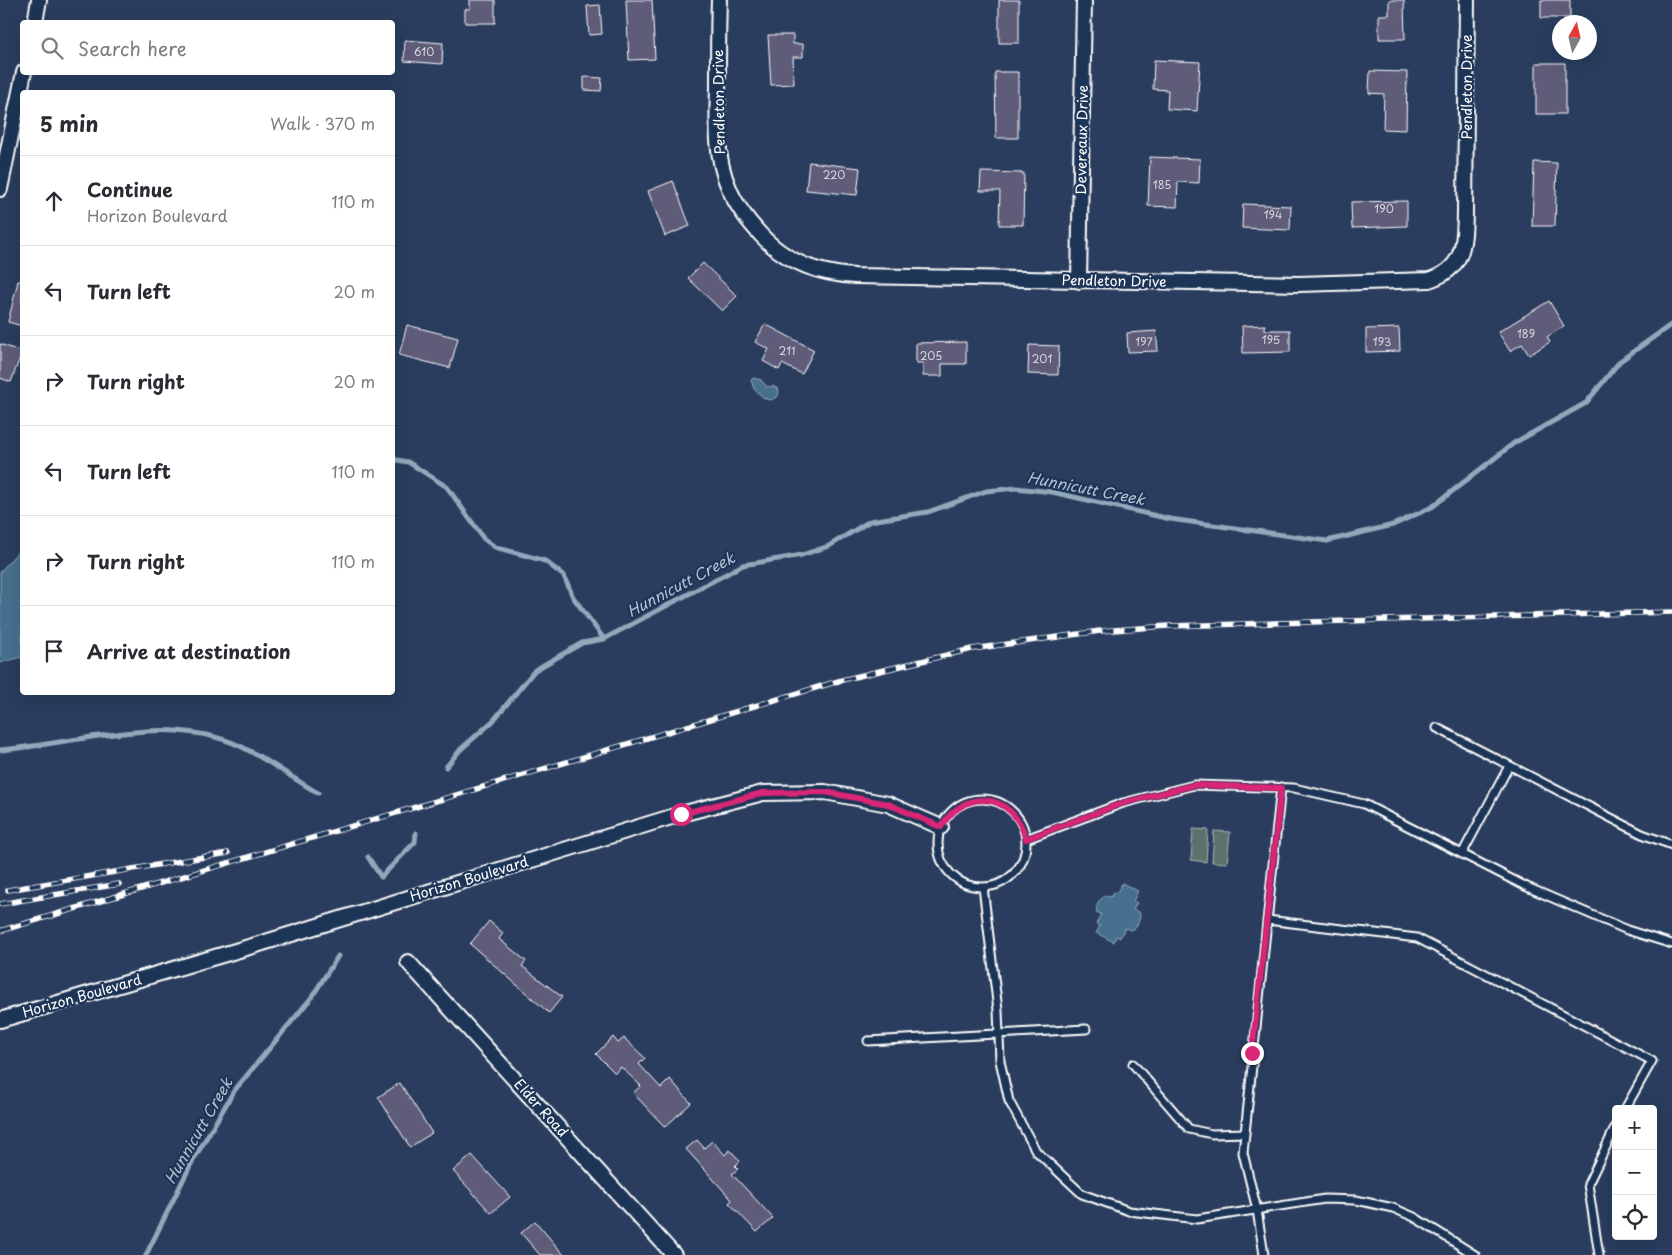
<!DOCTYPE html>
<html lang="en">
<head>
<meta charset="utf-8">
<style>
  body { margin:0; font-family:"Playpen Sans",sans-serif; background:#f2f2f3; color:#2b2b33 }
  .controls { position:absolute; right:15px; bottom:15px; display:grid; overflow:hidden; border-radius:5px; box-shadow:0 5px 20px #0002 }
  .controls button { width:45px; height:45px; display:grid; place-items:center; padding:0; border:0; border-bottom:1px solid #e1e1e2; background:#fff; color:#2b2b33; font:25px sans-serif }
  .compass { position:absolute; left:1552px; top:15px; width:45px; height:45px; border-radius:50%; background:#fff; box-shadow:0 5px 20px #0002; rotate:8deg }
  .stop { position:absolute; width:15px; height:15px; margin:-11px; border:4px solid #db2777; border-radius:50%; background:#fff }
  .stop.end { background:#db2777; border-color:#fff; box-shadow:0 1px 5px #0008 }
  .list { margin:0; padding:0; list-style:none }
  h2 { display:flex; justify-content:space-between; align-items:center; height:65px; margin:0; padding:0 20px; font-size:21px }
  h2 small { font-size:16px; font-weight:400; color:#7c7c81 }
  .list li { display:grid; grid-template-columns:32px 1fr auto; gap:15px; align-items:center; box-sizing:border-box; height:90px; padding:0 20px; border-top:1px solid #e1e1e2 }
  .list b { display:block; font-size:19px; white-space:nowrap }
  .list p { margin:0; font-size:16px; white-space:nowrap; color:#7c7c81 }
  .list em { font-size:16px; font-style:normal; color:#7c7c81 }
  .icon { flex:none; width:28px; height:28px; fill:none; stroke:currentColor; stroke-width:2; stroke-linecap:round; stroke-linejoin:round }
  .map { position:relative; flex:none; width:1672px; height:1255px; overflow:hidden }
  .search { position:absolute; background:#fff; box-shadow:0 5px 20px #0002; left:20px; top:20px; width:375px; height:55px; display:flex; align-items:center; gap:12px; box-sizing:border-box; padding:0 18px; border-radius:5px; color:#7c7c81; font-size:19px }
  .panel { position:absolute; background:#fff; box-shadow:0 5px 20px #0002; left:20px; top:90px; width:375px; height:605px; border-radius:5px }
  .map>svg:first-child { display:block }
  .green { fill:#5d716c; stroke:#aeb8b6 }
  .water { fill:#466f8e; stroke:#90a9bb }
  .lines { fill:none; stroke-linecap:round; stroke-linejoin:round }
  .stream { stroke:#90a9bb; stroke-width:5 }
  .building { fill:#5e5b7a; stroke:#fff }
  .lane-casing { stroke:#fff; stroke-width:11 }
  .street-casing { stroke:#fff; stroke-width:18 }
  .lane { stroke:#1d3557; stroke-width:7 }
  .street { stroke:#1d3557; stroke-width:14 }
  .rail-casing { stroke:#fff; stroke-width:5.5 }
  .rail { stroke:#1d3557; stroke-width:4; stroke-dasharray:11; stroke-linecap:butt }
  .route { stroke:#db2777; stroke-width:6 }
  .labels { text-anchor:middle; stroke-width:4.5; stroke-linejoin:round; paint-order:stroke }
  .number-label { font-size:11px; fill:#d7d6de }
  .street-label { font-size:14px; fill:#fff; stroke:#1d3557 }
  .water-label { font-size:15px; font-style:italic; fill:#b5c5d2; stroke:#1d3557 }
</style>
</head>
<body>
<div class="map">
<svg width="1672" height="1255" viewBox="0 0 1672 1255">
  <rect width="100%" height="100%" fill="#2a3d5e"/>
  <filter id="ink" filterUnits="userSpaceOnUse"><feTurbulence type="fractalNoise" baseFrequency=".02" numOctaves="2"/><feDisplacementMap in="SourceGraphic" scale="10" xChannelSelector="R" yChannelSelector="G"/><feConvolveMatrix kernelMatrix="1 2 1 2 8 2 1 2 1" color-interpolation-filters="sRGB"/></filter>
  <g filter="url(#ink)">
    <!-- green -->
    <path class="green" d="M 1193,829 L 1208,830 L 1206,862 L 1191,860 Z
      M 1214,831 L 1230,832 L 1227,863 L 1212,862 Z"/>
    <!-- water -->
    <path class="water" d="M 753,378 L 761,380 L 767,387 L 773,386 L 779,390 L 778,396 L 771,400 L 765,399 L 754,389 L 751,380 Z
      M 22,547 L 22,657 L 0,663 L 0,572 Z
      M 1122,883 L 1138,891 L 1133,901 L 1137,903 L 1133,909 L 1140,913 C 1140,921 1138,926 1131,930 L 1125,928 L 1120,938 L 1116,936 L 1114,942 L 1096,933 L 1100,926 L 1096,924 L 1101,914 L 1096,912 L 1098,902 L 1105,895 L 1111,897 L 1114,892 L 1117,893 Z"/>
    <g class="lines">
      <!-- stream -->
      <path class="stream" d="M 392,459 L 408,462 L 447,487 L 484,539 L 495,547 L 545,561 L 564,576 L 573,597 L 604,639
        M 0,750 C 77,744 165,712 240,746 C 267,759 292,778 318,793
        M 446,767 L 461,749 L 493,721 L 535,670 L 582,643 L 604,639 L 743,565 L 802,555 L 829,546 L 870,521 L 928,512 L 986,491 L 1016,488 L 1052,492 L 1170,519 L 1327,541 L 1393,525 L 1432,507 L 1514,443 L 1586,403 L 1620,361 L 1672,324
        M 368,857 L 381,877 L 415,842 L 416,833
        M 146,1255 L 191,1164 L 234,1091 L 312,997 L 338,956"/>
    </g>
    <!-- building -->
    <path class="building" d="M 470,0 L 495,0 L 495,23 L 465,23 L 465,9 L 470,9 Z
      M 626,0 L 652,0 L 655,59 L 629,60 Z
      M 999,0 L 1019,0 L 1019,43 L 999,43 Z
      M 1389,0 L 1404,0 L 1405,39 L 1379,39 L 1379,15 L 1389,15 Z
      M 1541,0 L 1570,0 L 1570,18 L 1541,18 Z
      M 600,5 L 602,34 L 589,35 L 587,6 Z
      M 768,35 L 793,35 L 793,44 L 803,44 L 803,57 L 793,57 L 794,84 L 771,85 Z
      M 405,40 L 443,43 L 442,64 L 404,61 Z
      M 1154,60 L 1200,62 L 1197,111 L 1167,109 L 1168,90 L 1153,89 Z
      M 1536,63 L 1565,63 L 1565,114 L 1536,114 Z
      M 1370,71 L 1407,72 L 1406,130 L 1383,129 L 1384,94 L 1369,93 Z
      M 995,72 L 1018,72 L 1018,138 L 996,138 Z
      M 584,77 L 602,78 L 601,91 L 584,90 Z
      M 1150,157 L 1200,159 L 1199,183 L 1178,182 L 1177,207 L 1148,206 Z
      M 809,162 L 860,168 L 857,195 L 806,190 Z
      M 1534,162 L 1557,163 L 1555,226 L 1532,226 Z
      M 981,172 L 1024,173 L 1023,225 L 999,225 L 1000,191 L 980,191 Z
      M 673,181 L 690,226 L 665,236 L 648,191 Z
      M 1407,201 L 1407,226 L 1352,228 L 1351,202 Z
      M 1243,204 L 1291,206 L 1290,230 L 1242,228 Z
      M 703,263 L 737,296 L 722,311 L 688,278 Z
      M 18,281 L 22,281 L 22,326 L 8,322 Z
      M 1549,301 L 1564,326 L 1547,337 L 1550,342 L 1529,355 L 1522,344 L 1510,351 L 1498,332 Z
      M 765,324 L 814,350 L 802,374 L 782,364 L 779,370 L 763,361 L 769,349 L 755,342 Z
      M 407,325 L 458,338 L 450,368 L 399,355 Z
      M 1265,325 L 1265,330 L 1290,330 L 1290,352 L 1243,353 L 1242,326 Z
      M 1399,328 L 1400,351 L 1366,352 L 1366,329 Z
      M 1156,331 L 1158,351 L 1128,352 L 1127,333 Z
      M 966,342 L 966,364 L 942,364 L 942,376 L 923,376 L 923,363 L 916,363 L 916,343 Z
      M 0,344 L 22,352 L 11,382 L 0,378 Z
      M 1029,345 L 1059,346 L 1058,375 L 1028,374 Z
      M 489,921 L 503,933 L 499,939 L 526,961 L 522,966 L 562,997 L 549,1013 L 470,944 Z
      M 613,1037 L 618,1043 L 624,1038 L 645,1058 L 639,1064 L 661,1088 L 670,1079 L 691,1103 L 665,1127 L 633,1093 L 641,1086 L 621,1067 L 615,1073 L 596,1054 Z
      M 400,1083 L 432,1133 L 410,1147 L 378,1097 Z
      M 697,1140 L 704,1148 L 712,1141 L 725,1155 L 730,1150 L 740,1161 L 735,1166 L 738,1169 L 732,1174 L 773,1218 L 757,1232 L 729,1203 L 732,1200 L 686,1149 Z
      M 472,1155 L 510,1197 L 491,1213 L 453,1171 Z
      M 535,1221 L 564,1255 L 540,1255 L 521,1233 Z"/>
    <g class="lines">
      <defs>
        <path id="lane" d="M 1437,728 L 1642,834 L 1672,845
          M938 843a44 44 0 1 1 88 0a44 44 0 1 1-88 0Z
          M 1026,839 L 1123,803 L 1194,785 L 1294,788 L 1364,804 L 1527,887 L 1627,930 L 1672,944
          M 1462,854 L 1509,766
          M 983,887 L 998,1010 L 1000,1061 L 1009,1101 L 1036,1151 L 1082,1194 L 1129,1211 L 1197,1219 L 1325,1199 L 1356,1200 L 1393,1208 L 1414,1217 L 1475,1255
          M 1267,920 L 1417,938 L 1652,1061 L 1625,1109
          M 868,1041 L 1086,1029
          M 1133,1064 L 1189,1129 L 1212,1134 L 1245,1133
          M 1264,1255 L 1257,1210 L 1243,1153 L 1281,787
          M 1599,1255 L 1588,1184 L 1616,1126"/>
        <path id="street" d="M 719,0 C 718,29 718,58 718,87 C 717,121 715,157 729,188 C 736,206 748,221 761,235 C 786,262 819,274 855,276 L 1299,284 L 1429,280 C 1464,269 1464,245 1465,213 L 1467,0
          M 35,22 L 39,0
          M 0,189 L 24,72
          M 1079,281 L 1084,0
          M 408,962 L 674,1255
          M 0,1020 L 256,945 L 681,814 L 763,793 L 825,792 L 888,804 L 941,827"/>
      </defs>
      <!-- lane casing -->
      <use href="#lane" class="lane-casing"/>
      <!-- street casing -->
      <use href="#street" class="street-casing"/>
      <!-- lane -->
      <use href="#lane" class="lane"/>
      <!-- street -->
      <use href="#street" class="street"/>
      <defs>
        <path id="rail" d="M 8,890 L 228,853
          M 0,904 L 119,884
          M 0,931 L 842,680 L 972,649 L 1100,631 L 1168,626 L 1672,612"/>
      </defs>
      <!-- rail casing -->
      <use href="#rail" class="rail-casing"/>
      <!-- rail -->
      <use href="#rail" class="rail"/>
    </g>
  </g>
  <g class="lines" filter="url(#ink)">
    <!-- route -->
    <path class="route" d="M 681,814 L 763,793 L 825,792 L 888,804 L 941,827 C 966,786 1013,793 1026,839 L 1123,803 L 1194,785 L 1281,788 L 1252,1053"/>
  </g>
  <g class="labels">
    <!-- number labels -->
    <g class="number-label">
      <text x="424" y="56">610</text>
      <text x="834" y="179">220</text>
      <text x="1162" y="189">185</text>
      <text x="1384" y="213">190</text>
      <text x="1273" y="219">194</text>
      <text x="1526" y="338">189</text>
      <text x="1271" y="344">195</text>
      <text x="1144" y="346">197</text>
      <text x="1382" y="346">193</text>
      <text x="787" y="355">211</text>
      <text x="931" y="360">205</text>
      <text x="1042" y="363">201</text>
    </g>
    <!-- street labels -->
    <g class="street-label">
      <text transform="translate(1467 87) rotate(-90)" y="5">Pendleton Drive</text>
      <text transform="translate(719 102) rotate(-91)" y="5">Pendleton Drive</text>
      <text transform="translate(1082 140) rotate(-89)" y="5">Devereaux Drive</text>
      <text transform="translate(1114 281) rotate(1)" y="5">Pendleton Drive</text>
      <text transform="translate(469 879) rotate(-17)" y="5">Horizon Boulevard</text>
      <text transform="translate(82 996) rotate(-16)" y="5">Horizon Boulevard</text>
      <text transform="translate(541 1108) rotate(48)" y="5">Elder Road</text>
    </g>
    <!-- water labels -->
    <g class="water-label">
      <text transform="translate(1086 489) rotate(11)" y="5">Hunnicutt Creek</text>
      <text transform="translate(681 585) rotate(-28)" y="5">Hunnicutt Creek</text>
      <text transform="translate(199 1131) rotate(-60)" y="5">Hunnicutt Creek</text>
    </g>
  </g>
</svg>
<div class="controls">
<button>+</button>
<button>−</button>
<button><svg class="icon" aria-label="locate" viewBox="0 0 24 24"><circle cx="12" cy="12" r="6"/><path d="M12 2v4M12 18v4M2 12h4M18 12h4"/></svg></button>
</div>
<svg class="compass" viewBox="-18 -18 36 36"><path d="M0-13l5 13h-10z" fill="#e53935"/><path d="M0 13l5-13h-10z" fill="#7c7c81"/></svg>
<div class="stop" style="left:681px;top:814px"></div>
<div class="stop end" style="left:1252px;top:1053px"></div>
<div class="search"><svg class="icon" aria-label="search" viewBox="0 0 24 24"><circle cx="10" cy="10" r="6"/><path d="M15 15l6 6"/></svg>Search here</div>
<section class="panel">
<h2>5 min<small>Walk · 370 m</small></h2>
<ul class="list">
<li><svg class="icon" aria-label="ahead" viewBox="0 0 24 24"><path d="M12 20V5M6 11l6-6 6 6"/></svg><div><b>Continue</b><p>Horizon Boulevard</p></div><em>110 m</em></li>
<li><svg class="icon" aria-label="left" viewBox="0 0 24 24"><path d="M17 20v-9H6M10 6l-5 5 5 5"/></svg><div><b>Turn left</b></div><em>20 m</em></li>
<li><svg class="icon" aria-label="right" viewBox="0 0 24 24"><path d="M7 20v-9h11M14 6l5 5-5 5"/></svg><div><b>Turn right</b></div><em>20 m</em></li>
<li><svg class="icon" aria-label="left" viewBox="0 0 24 24"><path d="M17 20v-9H6M10 6l-5 5 5 5"/></svg><div><b>Turn left</b></div><em>110 m</em></li>
<li><svg class="icon" aria-label="right" viewBox="0 0 24 24"><path d="M7 20v-9h11M14 6l5 5-5 5"/></svg><div><b>Turn right</b></div><em>110 m</em></li>
<li><svg class="icon" aria-label="arrive" viewBox="0 0 24 24"><path d="M6 21V4h12l-3 4 3 4H6"/></svg><div><b>Arrive at destination</b></div></li>
</ul>
</section>
</div>
</body>
</html>
